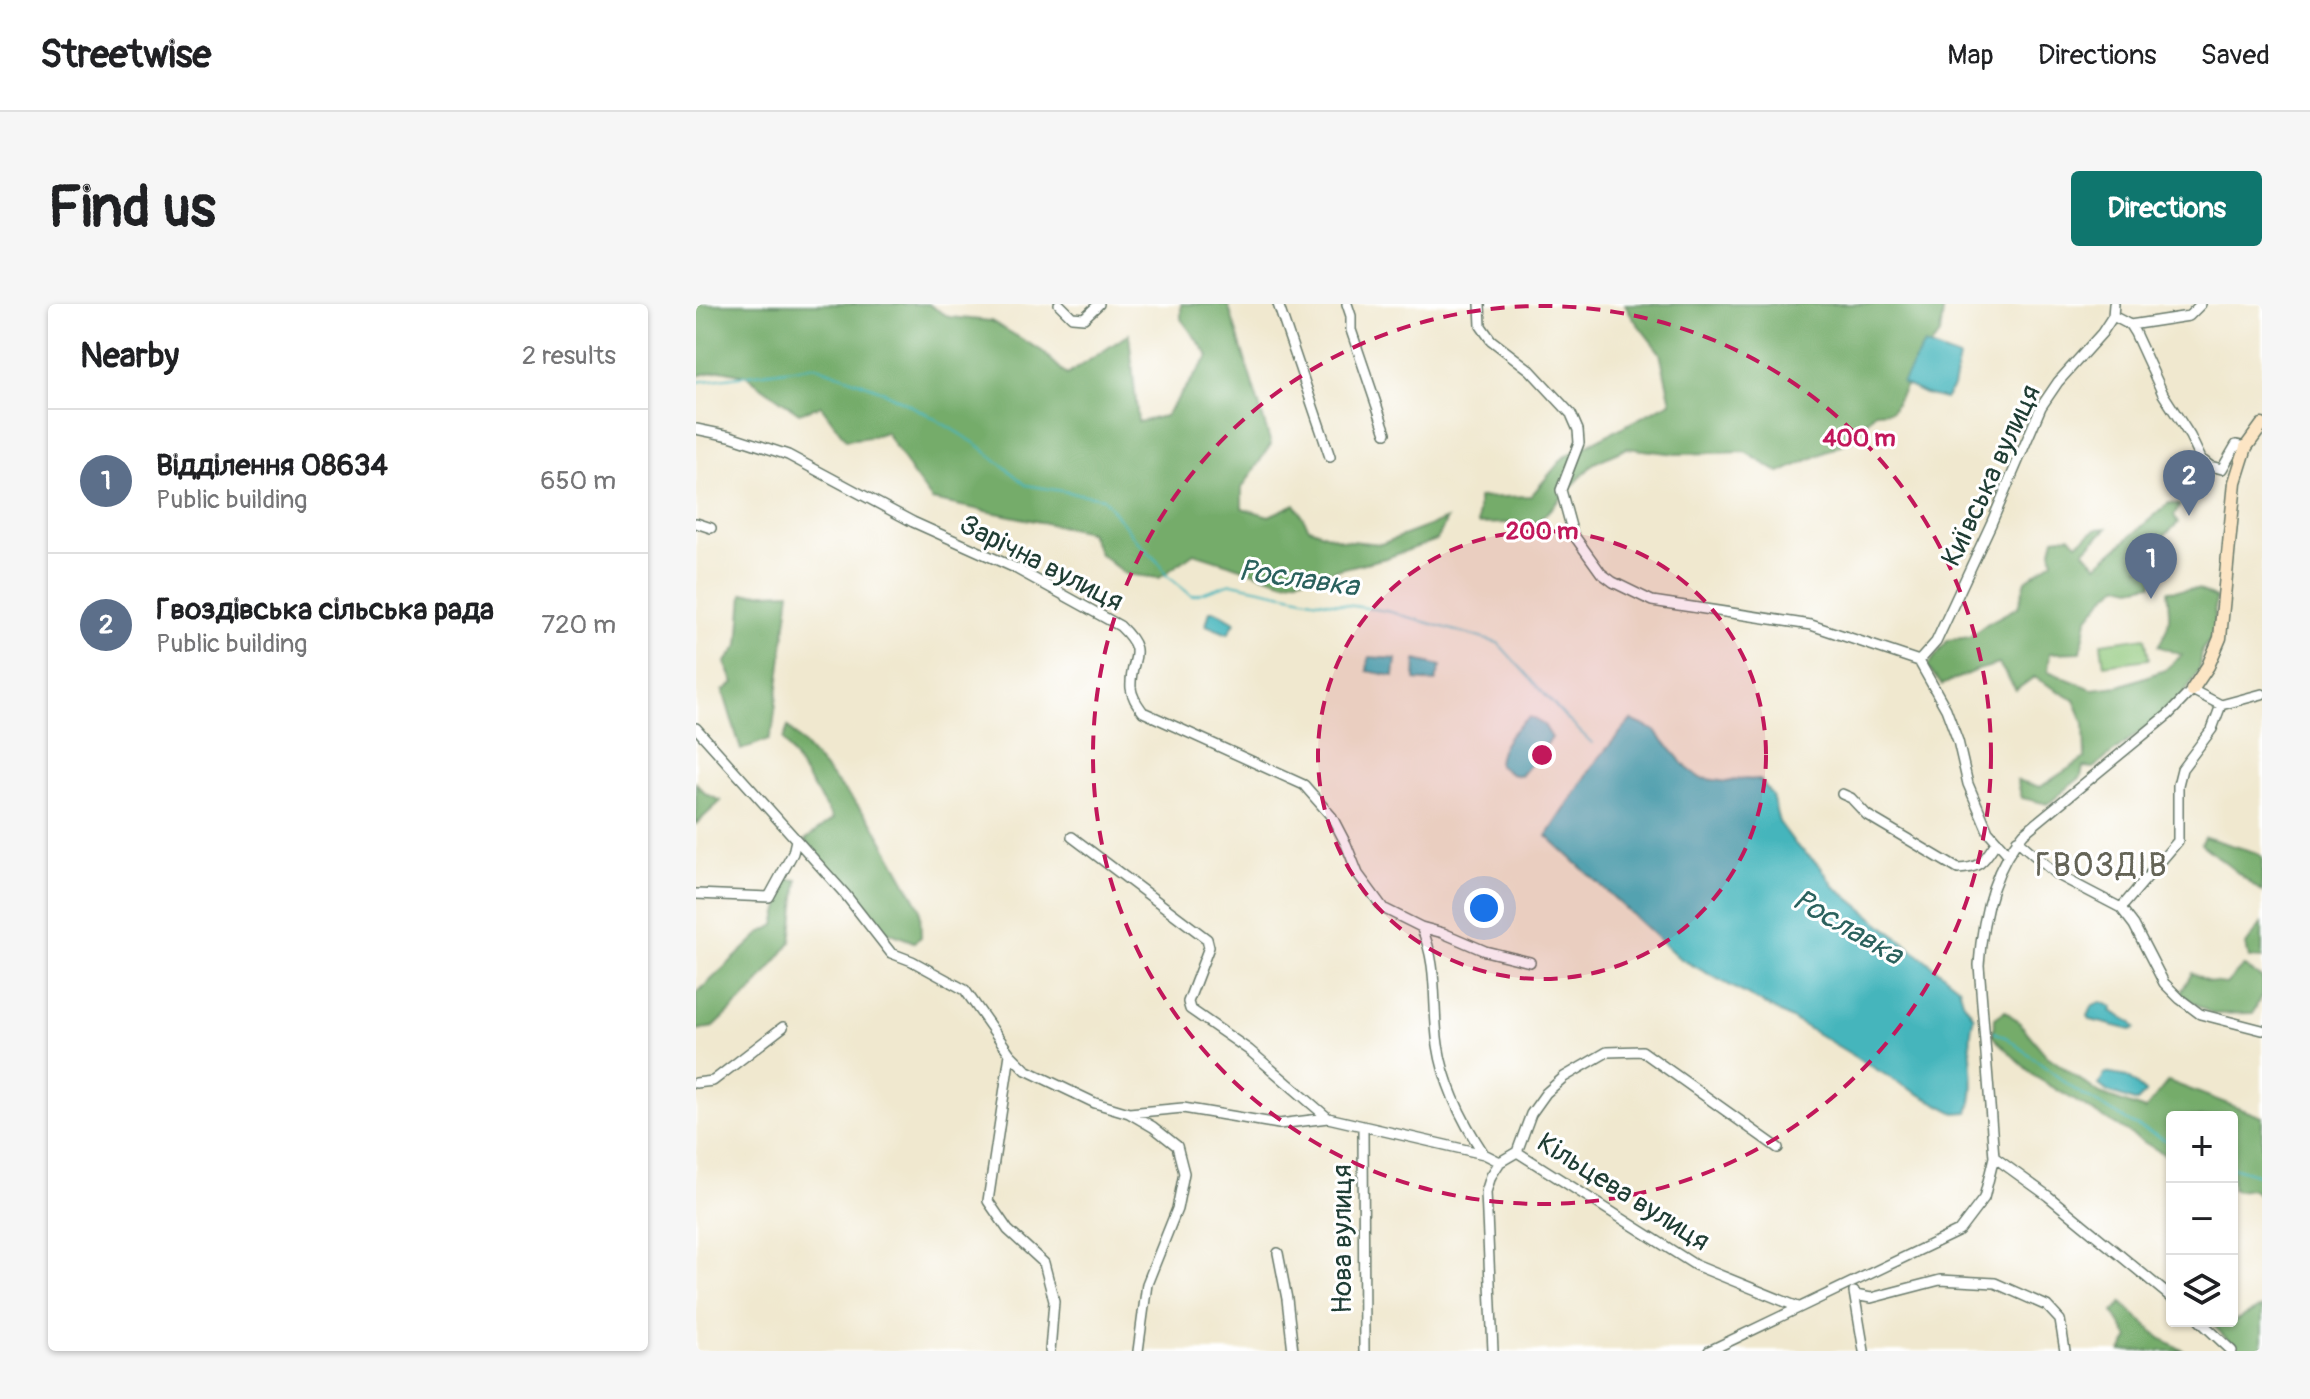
<!DOCTYPE html>
<html lang="en">
<head>
<meta charset="utf-8">
<style>
  body { margin:0; font-family:Pangolin,sans-serif; background:#f6f6f6; color:#202124 }
  .controls { position:absolute; right:24px; bottom:24px; display:grid; overflow:hidden; border-radius:8px; box-shadow:0 2px 6px #0004 }
  .controls button { width:72px; height:72px; display:grid; place-items:center; padding:0; border:0; border-bottom:2px solid #e0e0e0; background:#fff; color:#202124; font:40px sans-serif }
  .you { position:absolute; left:788px; top:604px; width:28px; height:28px; margin:-20px; border:6px solid #fff; border-radius:50%; background:#1a73e8; box-shadow:0 0 0 12px #1a73e833 }
  .badge { display:grid; place-items:center; width:52px; height:52px; border-radius:50%; background:#0f766e; color:#fff; font-size:26px; font-weight:700 }
  .pin { position:absolute; translate:-50% -66px; filter:drop-shadow(0 2px 4px #0008) }
  .pin::after { content:''; position:absolute; top:42px; width:28px; height:24px; background:inherit; clip-path:polygon(0 0,100% 0,50% 100%) }
  .list { margin:0; padding:0; list-style:none }
  h2 { display:flex; justify-content:space-between; align-items:center; height:104px; margin:0; padding:0 32px; font-size:34px }
  h2 small { font-size:26px; font-weight:400; color:#757577 }
  .list li { display:grid; grid-template-columns:52px 1fr auto; gap:24px; align-items:center; box-sizing:border-box; height:144px; padding:0 32px; border-top:2px solid #e0e0e0 }
  .list b { display:block; font-size:30px; white-space:nowrap }
  .list p { margin:0; font-size:26px; white-space:nowrap; color:#757577 }
  .list em { font-size:26px; font-style:normal; color:#757577 }
  .icon { flex:none; width:44px; height:44px; fill:none; stroke:currentColor; stroke-width:2; stroke-linecap:round; stroke-linejoin:round }
  .map { position:relative; flex:none; width:1566px; height:1047px; overflow:hidden; border-radius:8px }
  header { display:flex; align-items:center; gap:48px; box-sizing:border-box; height:112px; padding:0 40px; background:#fff; border-bottom:2px solid #e0e0e0 }
  header strong { font-size:38px }
  nav { display:flex; gap:44px; margin-inline-start:auto; font-size:28px }
  .intro { display:flex; align-items:center; justify-content:space-between; box-sizing:border-box; height:192px; padding:0 48px }
  h1 { margin:0; font-size:56px }
  .button { padding:20px 36px; border-radius:8px; background:#0f766e; color:#fff; font-size:28px; font-weight:700 }
  main { display:flex; gap:48px; padding:0 48px }
  aside { flex:1; background:#fff; border-radius:8px; box-shadow:0 2px 6px #0004 }
  .map>svg:first-child { display:block }
  .green { fill:#90c87b; stroke:#588258; stroke-width:2 }
  .forest { fill:#74ac6b; stroke:#4a7450; stroke-width:2 }
  .water { fill:#45b5bc; stroke:#327978; stroke-width:2 }
  .lines { fill:none; stroke-linecap:round; stroke-linejoin:round }
  .stream { stroke:#45b5bc; stroke-width:2 }
  .street-casing { stroke:#68796a; stroke-width:12 }
  .secondary-casing { stroke:#68796a; stroke-width:15 }
  .street { stroke:#fff; stroke-width:9 }
  .secondary { stroke:#fce5c4; stroke-width:12 }
  .ring { fill:none; stroke:#c2185b; stroke-width:4; stroke-dasharray:14 10 }
  .labels { text-anchor:middle; stroke-width:6; stroke-linejoin:round; paint-order:stroke }
  .street-label { font-size:28px; fill:#1f3d34; stroke:#fff }
  .water-label { font-size:30px; font-style:italic; fill:#2a615d; stroke:#fff }
  .quarter-label { font-size:32px; letter-spacing:2px; fill:#646457; stroke:#fff }
  .centre { fill:#c2185b; stroke:#fff; stroke-width:4 }
  .ring-label { font-size:24px; text-anchor:middle; font-weight:bold; fill:#c2185b; stroke:#fff; stroke-width:6; stroke-linejoin:round; paint-order:stroke }
</style>
</head>
<body>
<header>
<strong>Streetwise</strong>
<nav><a>Map</a><a>Directions</a><a>Saved</a></nav>
</header>
<div class="intro"><h1>Find us</h1><a class="button">Directions</a></div>
<main>
<aside>
<h2>Nearby<small>2 results</small></h2>
<ul class="list">
<li><span class="badge" style="background:#5c6f8a">1</span><div><b>Відділення 08634</b><p>Public building</p></div><em>650 m</em></li>
<li><span class="badge" style="background:#5c6f8a">2</span><div><b>Гвоздівська сільська рада</b><p>Public building</p></div><em>720 m</em></li>
</ul>
</aside>
<div class="map">
<svg width="1566" height="1047" viewBox="0 0 1566 1047">
  <rect width="100%" height="100%" fill="#fff"/>
  <filter id="ink" filterUnits="userSpaceOnUse"><feTurbulence type="fractalNoise" baseFrequency=".0125" numOctaves="2"/><feDisplacementMap in="SourceGraphic" scale="16" xChannelSelector="R" yChannelSelector="G"/><feConvolveMatrix kernelMatrix="1 2 1 2 8 2 1 2 1" color-interpolation-filters="sRGB"/></filter>
  <filter id="wash" filterUnits="userSpaceOnUse"><feTurbulence type="fractalNoise" baseFrequency=".006" numOctaves="4" result="noise"/><feDisplacementMap in="SourceGraphic" scale="32" xChannelSelector="R" yChannelSelector="G"/><feGaussianBlur stdDeviation="1.8" result="paint"/><feColorMatrix in="noise" values="0 0 0 0 0 0 0 0 0 0 0 0 0 0 0 0 0 1.4 0 .05"/><feComposite in="paint" operator="in"/></filter>
  <g filter="url(#wash)">
    <rect width="100%" height="100%" fill="#f0e8cf"/>
    <!-- green -->
    <path class="green" d="M 1449,333 L 1453,355 L 1408,361 L 1405,339 Z"/>
    <!-- forest -->
    <path class="forest" d="M 0,0 L 232,0 L 253,13 L 295,17 L 346,47 L 371,71 L 433,30 L 442,118 L 469,112 L 513,52 L 485,15 L 485,0 L 532,0 L 575,140 L 546,184 L 546,204 L 573,212 L 599,200 L 613,224 L 645,236 L 685,240 L 751,215 L 741,236 L 690,254 L 589,278 L 498,249 L 463,274 L 429,270 L 404,250 L 393,228 L 236,196 L 215,168 L 190,128 L 174,133 L 150,136 L 125,102 L 103,109 L 49,71 L 25,66 L 0,72 Z
      M 929,0 L 1248,0 L 1244,30 L 1225,54 L 1196,107 L 1179,108 L 1156,136 L 1084,169 L 1049,148 L 980,150 L 931,144 L 898,159 L 842,218 L 782,220 L 782,194 L 835,192 L 868,153 L 975,98 L 964,49 L 937,14 Z
      M 1473,199 L 1484,201 L 1478,212 L 1482,219 L 1450,249 L 1443,264 L 1458,265 L 1456,280 L 1436,284 L 1423,281 L 1407,295 L 1391,315 L 1385,348 L 1354,349 L 1352,367 L 1396,385 L 1423,382 L 1469,366 L 1486,351 L 1462,342 C 1476,321 1474,311 1471,287 L 1502,285 L 1520,294 L 1518,313 L 1520,329 L 1506,346 L 1504,364 L 1491,386 L 1470,408 L 1397,464 L 1387,463 L 1385,473 L 1352,500 L 1326,494 L 1321,476 L 1344,483 L 1389,454 L 1388,419 L 1378,396 L 1338,373 L 1320,386 L 1303,360 L 1278,367 L 1246,381 L 1231,363 L 1252,336 L 1273,333 L 1292,319 L 1322,303 L 1330,276 L 1357,256 L 1355,246 L 1358,234 L 1374,232 L 1381,239 L 1401,225 L 1411,224 L 1388,247 L 1401,261 Z
      M 94,288 L 77,423 L 73,435 L 45,446 L 27,387 L 38,379 L 29,359 L 43,341 L 47,290 Z
      M 92,423 L 176,518 L 224,604 L 225,633 L 218,638 L 187,626 L 109,536 L 137,515 L 87,436 Z
      M 0,479 L 10,490 L 25,497 L 0,520 Z
      M 1509,533 L 1558,548 L 1566,553 L 1566,588 L 1505,540 Z
      M 91,575 L 102,576 L 95,638 L 57,686 L 18,723 L 0,726 L 0,690 L 65,629 L 79,621 Z
      M 1566,619 L 1566,655 L 1553,654 L 1550,641 Z
      M 1547,662 L 1566,674 L 1566,690 L 1557,709 L 1516,710 L 1484,690 L 1496,669 L 1514,678 L 1530,680 Z
      M 1309,707 L 1322,717 L 1350,751 L 1404,790 L 1449,806 L 1472,777 L 1566,813 L 1566,894 L 1556,885 L 1541,887 L 1536,885 L 1536,813 L 1476,813 L 1476,855 L 1338,772 L 1296,732 L 1299,714 Z
      M 1426,999 L 1464,1034 L 1488,1047 L 1425,1047 L 1433,1034 L 1417,1008 Z
      M 1566,1003 L 1566,1047 L 1543,1047 L 1513,1017 L 1536,1018 Z"/>
    <!-- water -->
    <path class="water" d="M 1228,41 L 1263,54 L 1257,83 L 1249,95 L 1229,90 L 1206,79 Z
      M 514,307 L 520,307 L 539,318 L 532,330 L 510,321 Z
      M 673,353 L 700,355 L 698,372 L 671,367 Z
      M 720,356 L 745,362 L 739,378 L 719,376 Z
      M 834,413 L 848,421 L 856,434 L 825,472 L 815,470 L 802,461 C 802,442 819,423 834,413 Z
      M 935,416 L 958,426 L 991,464 L 1004,474 L 1031,478 L 1044,475 L 1064,476 L 1076,492 L 1083,518 L 1100,541 L 1124,562 L 1138,582 L 1263,683 L 1267,697 L 1278,713 C 1268,744 1284,778 1272,808 L 1259,809 L 1208,782 L 1105,720 L 983,654 L 851,532 L 901,456 Z
      M 1405,698 L 1417,703 L 1415,707 L 1435,718 L 1439,724 L 1435,726 L 1395,716 L 1392,712 L 1397,701 Z
      M 1409,769 L 1431,773 L 1450,789 L 1441,798 L 1412,788 L 1403,781 Z"/>
    <g class="lines">
      <!-- stream -->
      <path class="stream" d="M 0,78 L 120,62 L 182,85 L 231,110 L 282,141 L 330,181 L 407,194 L 441,237 L 465,261 L 470,271 L 496,292 L 536,279 L 617,296 L 691,307 L 802,339 L 869,413 L 896,439
        M 1298,728 L 1311,734 L 1379,786 L 1435,819 L 1476,839
        M 1536,863 L 1566,872"/>
    </g>
  </g>
  <g filter="url(#ink)">
    <g class="lines">
      <defs>
        <path id="street" d="M 363,0 L 376,13 L 388,14 L 403,0
          M 582,0 L 634,153
          M 651,0 L 655,12 L 655,26 L 690,129
          M 784,0 L 785,22 L 795,36 L 834,66 L 875,110 L 882,126 L 883,139 L 865,186 L 877,230 L 905,269 L 917,278 L 956,297 L 1115,321 L 1223,357 L 1250,405 L 1262,437 L 1272,480 L 1292,527 L 1312,550
          M 1417,12 L 1434,21 L 1439,29 L 1467,90 L 1494,132 L 1505,155 L 1514,162 L 1526,165 L 1540,141 L 1550,143
          M 1434,21 L 1493,12 L 1505,0
          M 0,125 L 34,132 L 92,151 L 217,218 L 317,263 L 424,322 C 454,351 433,353 435,384 C 436,394 442,401 447,408 L 608,481 L 636,513 L 650,540 L 662,570 L 687,604 L 725,623 L 747,629 L 789,647 L 834,658
          M 0,219 L 15,224
          M 1223,357 L 1240,338 L 1295,220 L 1345,103 L 1362,78 L 1406,29 L 1417,12 L 1418,0
          M 0,424 L 149,590 L 195,649 L 216,657 L 269,686 L 314,750 L 330,766 L 399,799 L 433,809 L 487,804 L 583,820 L 632,814 L 788,850 L 804,858 L 821,848
          M 1146,490 L 1155,494 L 1171,511 L 1262,565 C 1286,564 1288,556 1301,537
          M 376,533 L 511,635 L 513,643 L 492,698 L 494,705 L 553,746 L 632,814
          M 1321,536 L 1360,570 L 1425,604 L 1438,621 L 1468,679 L 1484,695 L 1504,710 L 1566,726
          M 0,590 L 73,593 L 97,549 L 100,536
          M 1425,604 L 1482,537 L 1482,481 L 1486,465 L 1516,425 L 1525,401
          M 725,623 C 743,661 736,701 742,741 C 748,781 766,817 788,850
          M 314,750 L 292,897 L 312,926 L 348,959 L 358,997 L 354,1047
          M 0,779 L 17,777 L 87,723
          M 433,809 L 457,823 L 481,842 L 488,869 L 481,905 L 451,980 L 442,1047
          M 667,822 L 668,1047
          M 821,848 L 835,810 L 850,789 L 868,773 L 911,748 L 946,747 L 1082,844
          M 821,848 L 999,961 L 1102,1003
          M 1298,853 L 1352,892 L 1476,994
          M 582,949 L 591,995 L 597,1047
          M 1158,988 L 1168,1047
          M 1159,991 L 1175,994 L 1244,976 L 1299,979 L 1351,1002 L 1364,1016 L 1369,1047
          M 1504,1017 L 1536,1047
          M 797,1047 L 790,888 L 795,872 L 804,858
          M 1013,1047 L 1263,927 L 1288,894 L 1298,853 L 1283,661 C 1286,615 1296,565 1328,529 L 1473,410 L 1496,386 L 1525,401 L 1566,390"/>
        <path id="secondary" d="M 1496,386 L 1512,362 L 1524,334 L 1539,178 L 1550,143 L 1566,121"/>
      </defs>
      <!-- street casing -->
      <use href="#street" class="street-casing"/>
      <!-- secondary casing -->
      <use href="#secondary" class="secondary-casing"/>
      <!-- street -->
      <use href="#street" class="street"/>
      <!-- secondary -->
      <use href="#secondary" class="secondary"/>
    </g>
  </g>
  <!-- distance rings -->
  <circle cx="846" cy="451" r="224" fill="#c2185b" fill-opacity=".12"/>
  <g class="ring">
    <circle cx="846" cy="451" r="224"/>
    <circle cx="846" cy="451" r="449"/>
  </g>
  <g class="labels">
    <!-- street labels -->
    <g class="street-label">
      <text transform="translate(1294 171) rotate(-65)" y="10">Київська вулиця</text>
      <text transform="translate(346 258) rotate(27)" y="10">Зарічна вулиця</text>
      <text transform="translate(928 887) rotate(32)" y="10">Кільцева вулиця</text>
      <text transform="translate(645 935) rotate(-90)" y="10">Нова вулиця</text>
    </g>
    <!-- water labels -->
    <g class="water-label">
      <text transform="translate(603 274) rotate(8)" y="10">Рославка</text>
      <text transform="translate(1152 623) rotate(30)" y="10">Рославка</text>
    </g>
    <!-- quarter labels -->
    <g class="quarter-label">
      <text x="1406" y="572">ГВОЗДІВ</text>
    </g>
  </g>
  <circle cx="846" cy="451" r="12" class="centre"/>
  <g class="ring-label">
    <text x="1163" y="142">400 m</text>
    <text x="846" y="235">200 m</text>
  </g>
</svg>
<div class="controls">
<button>+</button>
<button>−</button>
<button><svg class="icon" aria-label="layers" viewBox="0 0 24 24"><path d="M12 4l9 5-9 5-9-5zM3 14l9 5 9-5"/></svg></button>
</div>
<div class="you"></div>
<div class="pin badge" style="left:1455px;top:295px;background:#5c6f8a">1</div>
<div class="pin badge" style="left:1493px;top:212px;background:#5c6f8a">2</div>
</div>
</main>
</body>
</html>
